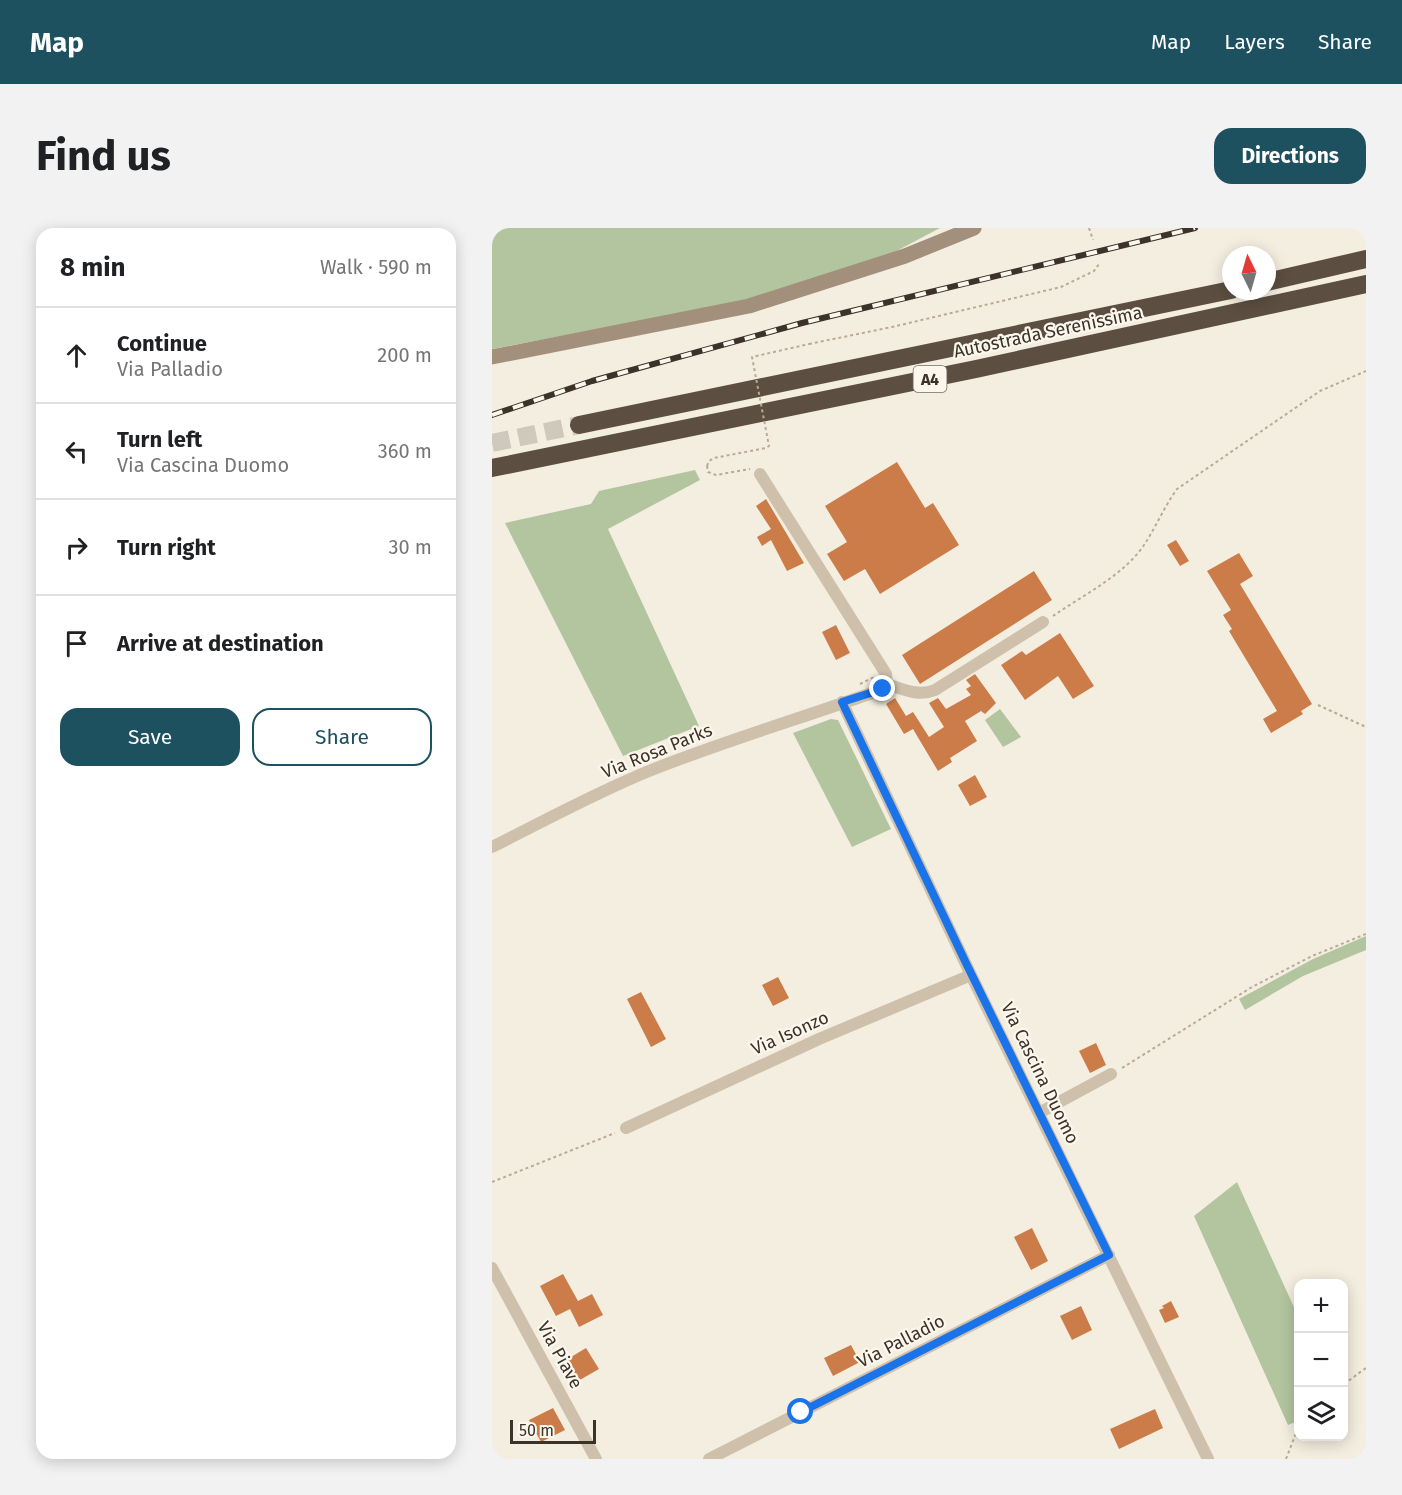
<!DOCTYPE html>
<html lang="en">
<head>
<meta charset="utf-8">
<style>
  body { margin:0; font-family:"Fira Sans",sans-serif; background:#f2f2f2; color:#202124 }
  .controls { position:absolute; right:18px; bottom:18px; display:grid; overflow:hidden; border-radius:12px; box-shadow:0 3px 15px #0003 }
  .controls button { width:54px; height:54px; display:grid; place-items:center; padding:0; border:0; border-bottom:2px solid #e0e0e0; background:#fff; color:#202124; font:30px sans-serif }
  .compass { position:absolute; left:730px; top:18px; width:54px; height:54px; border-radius:50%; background:#fff; box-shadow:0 3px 15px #0003; rotate:355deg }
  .scale { position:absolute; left:18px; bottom:15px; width:86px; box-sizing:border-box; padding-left:6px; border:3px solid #3b322a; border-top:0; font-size:16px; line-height:21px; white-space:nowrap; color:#3b322a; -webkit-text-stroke:4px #fbf7ed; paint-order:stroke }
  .stop { position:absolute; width:18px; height:18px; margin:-14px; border:4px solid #1a73e8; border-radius:50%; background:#fff }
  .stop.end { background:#1a73e8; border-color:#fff; box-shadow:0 2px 6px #0008 }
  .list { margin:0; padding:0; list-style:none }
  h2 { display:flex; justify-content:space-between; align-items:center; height:78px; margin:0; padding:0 24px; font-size:26px }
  h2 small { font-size:20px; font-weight:400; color:#757577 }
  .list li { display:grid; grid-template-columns:39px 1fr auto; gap:18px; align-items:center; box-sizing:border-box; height:96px; padding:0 24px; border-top:2px solid #e0e0e0 }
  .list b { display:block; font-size:22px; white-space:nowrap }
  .list p { margin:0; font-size:20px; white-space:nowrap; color:#757577 }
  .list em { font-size:20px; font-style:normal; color:#757577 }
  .actions { display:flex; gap:12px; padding:18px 24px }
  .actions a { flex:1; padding:14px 0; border:2px solid #1d515f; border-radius:18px; text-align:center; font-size:21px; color:#1d515f }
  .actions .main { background:#1d515f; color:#fff }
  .icon { flex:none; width:33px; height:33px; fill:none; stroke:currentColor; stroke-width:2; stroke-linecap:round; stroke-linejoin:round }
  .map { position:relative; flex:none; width:874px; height:1231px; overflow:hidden; border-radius:18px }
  header { display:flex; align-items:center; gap:36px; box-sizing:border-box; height:84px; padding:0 30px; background:#1d515f; color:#fff }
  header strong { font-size:28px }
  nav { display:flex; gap:33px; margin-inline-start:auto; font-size:21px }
  .intro { display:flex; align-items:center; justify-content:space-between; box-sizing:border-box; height:144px; padding:0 36px }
  h1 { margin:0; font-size:42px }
  .button { padding:15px 27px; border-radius:18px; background:#1d515f; color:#fff; font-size:21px; font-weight:700 }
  main { display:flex; gap:36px; padding:0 36px }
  aside { flex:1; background:#fff; border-radius:18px; box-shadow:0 3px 15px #0003 }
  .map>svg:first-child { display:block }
  .green { fill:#b2c59f }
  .building { fill:#cb7c48 }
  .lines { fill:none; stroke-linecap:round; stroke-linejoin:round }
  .highway-tunnel { stroke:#cfc8bc; stroke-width:18; stroke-dasharray:18 9; stroke-linecap:butt }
  .path { stroke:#baaa95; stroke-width:2; stroke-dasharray:3 3; stroke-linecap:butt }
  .street { stroke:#cec0ab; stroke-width:12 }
  .secondary { stroke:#a28f7c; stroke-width:15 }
  .highway { stroke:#5c4e41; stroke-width:18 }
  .rail-casing { stroke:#3b322a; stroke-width:6 }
  .rail { stroke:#fbf7ed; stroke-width:4; stroke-dasharray:11; stroke-linecap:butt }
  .path-bridge { stroke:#baaa95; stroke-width:2; stroke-dasharray:3 3; stroke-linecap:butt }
  .route { stroke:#1a73e8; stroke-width:8 }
  .labels { text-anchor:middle; stroke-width:4.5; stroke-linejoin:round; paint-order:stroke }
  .shield { fill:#fbf7ed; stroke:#756d64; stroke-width:1.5 }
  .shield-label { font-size:16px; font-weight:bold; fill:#3b322a }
  .street-label { font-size:18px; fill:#3b322a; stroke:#fbf7ed }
</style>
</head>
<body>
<header>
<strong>Map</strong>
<nav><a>Map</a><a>Layers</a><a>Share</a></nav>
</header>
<div class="intro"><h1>Find us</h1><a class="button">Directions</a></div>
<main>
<aside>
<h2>8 min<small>Walk · 590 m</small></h2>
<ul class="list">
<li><svg class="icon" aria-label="ahead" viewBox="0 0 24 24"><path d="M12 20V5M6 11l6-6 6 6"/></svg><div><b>Continue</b><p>Via Palladio</p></div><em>200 m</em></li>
<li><svg class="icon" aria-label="left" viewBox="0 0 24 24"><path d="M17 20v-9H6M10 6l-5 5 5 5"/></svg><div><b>Turn left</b><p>Via Cascina Duomo</p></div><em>360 m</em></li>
<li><svg class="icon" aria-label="right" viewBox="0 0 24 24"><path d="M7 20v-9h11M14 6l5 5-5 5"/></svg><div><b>Turn right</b></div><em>30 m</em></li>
<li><svg class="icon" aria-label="arrive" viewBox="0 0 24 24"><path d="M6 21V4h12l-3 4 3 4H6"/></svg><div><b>Arrive at destination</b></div></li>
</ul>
<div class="actions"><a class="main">Save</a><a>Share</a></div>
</aside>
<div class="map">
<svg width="874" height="1231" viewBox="0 0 874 1231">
  <rect width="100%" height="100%" fill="#f4eee0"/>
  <!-- green -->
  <path class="green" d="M 0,0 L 448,0 L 395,28 L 313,56 L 230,78 L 0,121 Z
    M 203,242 L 208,252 L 116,301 L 207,498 L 131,528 L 13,295 L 99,276 L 107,263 Z
    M 508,481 L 529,509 L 511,519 L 493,492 Z
    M 339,491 L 346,492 L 399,601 L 360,619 L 301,505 Z
    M 874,708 L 874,722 L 811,748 L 753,782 L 747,771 L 821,731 Z
    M 745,954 L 806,1088 L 806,1193 L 796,1197 L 702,988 Z"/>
  <!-- building -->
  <path class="building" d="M 405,234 L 433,280 L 441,275 L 467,317 L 388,366 L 373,341 L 352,353 L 335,326 L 355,314 L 333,278 Z
    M 274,271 L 312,335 L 295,343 L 279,312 L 270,318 L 265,309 L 279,301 L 264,278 Z
    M 684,312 L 697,333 L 688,338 L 675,317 Z
    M 747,325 L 761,348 L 748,356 L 820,476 L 809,483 L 811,486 L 779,505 L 771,491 L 785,483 L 737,403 L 740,401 L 731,387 L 739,382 L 715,343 Z
    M 542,343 L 560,372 L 428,456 L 410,427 Z
    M 344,397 L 358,425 L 344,432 L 330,404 Z
    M 568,405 L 602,458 L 581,471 L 566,448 L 533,472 L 509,437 L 530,423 L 534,427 Z
    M 483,446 L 504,475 L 493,486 L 489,483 L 473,493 L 485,513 L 458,530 L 460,534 L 446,543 L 421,501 L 412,506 L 394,476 L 403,470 L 414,488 L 421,484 L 437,509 L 452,499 L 437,475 L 446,470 L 454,481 L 479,467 L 474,461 L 479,458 L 474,452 Z
    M 483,547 L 495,569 L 478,578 L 466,557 Z
    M 286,749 L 297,770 L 281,778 L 270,757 Z
    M 149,764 L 174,811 L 159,819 L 135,771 Z
    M 604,815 L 614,837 L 598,845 L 587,823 Z
    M 540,1000 L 556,1033 L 539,1042 L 522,1009 Z
    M 71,1046 L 86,1073 L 100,1066 L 111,1087 L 87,1099 L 78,1081 L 64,1088 L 48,1058 Z
    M 679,1073 L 687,1089 L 673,1095 L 667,1082 L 672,1080 L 670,1078 Z
    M 589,1078 L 600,1102 L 580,1112 L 568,1088 Z
    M 359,1117 L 368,1134 L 341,1148 L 332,1130 Z
    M 94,1120 L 107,1141 L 86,1153 L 74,1132 Z
    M 61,1180 L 73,1202 L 49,1214 L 37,1192 Z
    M 663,1181 L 671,1200 L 627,1221 L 618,1201 Z"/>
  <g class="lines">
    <!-- highway-tunnel -->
    <path class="highway-tunnel" d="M 0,215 L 87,197"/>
    <!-- path -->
    <path class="path" d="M 597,0 L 601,12
      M 317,116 L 400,99 L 569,59 L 602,43 L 607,36
      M 215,238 L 216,244 L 224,247 L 258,241
      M 561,388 C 591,367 631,348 652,317 C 664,299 672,279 685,261 L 828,163 L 874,143
      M 368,456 L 382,449
      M 826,477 L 874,499
      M 630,840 L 760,759 L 820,728 L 874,706
      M 0,954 L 123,905
      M 852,1156 L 874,1140
      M 794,1231 L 806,1200"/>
    <!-- street -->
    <path class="street" d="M 395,456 C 411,461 426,469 443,462 L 551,394
      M 350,474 L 479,747 L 716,1231
      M 0,619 C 52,593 103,565 157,543 C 234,512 314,489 391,461 L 395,456 L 394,446 L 268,246
      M 547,885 L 619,846
      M 134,900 L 327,811 L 479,747
      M 0,1040 L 104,1231
      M 217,1231 L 617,1027"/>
    <!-- secondary -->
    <path class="secondary" d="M 0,129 L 257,78 L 413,28 L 482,0"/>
    <!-- highway -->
    <path class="highway" d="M 775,54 L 874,31
      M 87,197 L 739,62
      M 0,240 L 484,141 L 874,56"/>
    <defs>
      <path id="rail" d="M 0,187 L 100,153 L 310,95 L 703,0"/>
    </defs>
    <!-- rail casing -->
    <use href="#rail" class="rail-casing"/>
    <!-- rail -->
    <use href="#rail" class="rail"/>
    <!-- path-bridge -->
    <path class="path-bridge" d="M 215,238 L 217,233 L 222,230 L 274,220 L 277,218 L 260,129 L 317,116"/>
  </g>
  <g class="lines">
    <!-- route -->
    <path class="route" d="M 309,1184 L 617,1027 L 473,733 L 350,474 L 391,461"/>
  </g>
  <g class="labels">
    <!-- shield labels -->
    <rect class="shield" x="421.5" y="138" width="33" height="26" rx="4.5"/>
    <g class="shield-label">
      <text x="438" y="157">A4</text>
    </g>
    <!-- street labels -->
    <g class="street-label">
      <text transform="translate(556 104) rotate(-12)" y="6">Autostrada Serenissima</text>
      <text transform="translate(165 523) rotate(-22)" y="6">Via Rosa Parks</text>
      <text transform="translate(298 805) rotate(-24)" y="6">Via Isonzo</text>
      <text transform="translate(548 845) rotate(64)" y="6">Via Cascina Duomo</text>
      <text transform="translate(409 1113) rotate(-27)" y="6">Via Palladio</text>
      <text transform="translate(68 1127) rotate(61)" y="6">Via Piave</text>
    </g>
  </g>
</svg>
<div class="controls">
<button>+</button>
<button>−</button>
<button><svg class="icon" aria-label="layers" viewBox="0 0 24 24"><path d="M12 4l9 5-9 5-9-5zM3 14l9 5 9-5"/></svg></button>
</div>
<svg class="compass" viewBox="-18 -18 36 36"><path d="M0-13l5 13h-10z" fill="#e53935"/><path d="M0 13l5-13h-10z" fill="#757577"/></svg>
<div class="scale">50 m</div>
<div class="stop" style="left:309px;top:1184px"></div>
<div class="stop end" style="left:391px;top:461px"></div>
</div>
</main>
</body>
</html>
